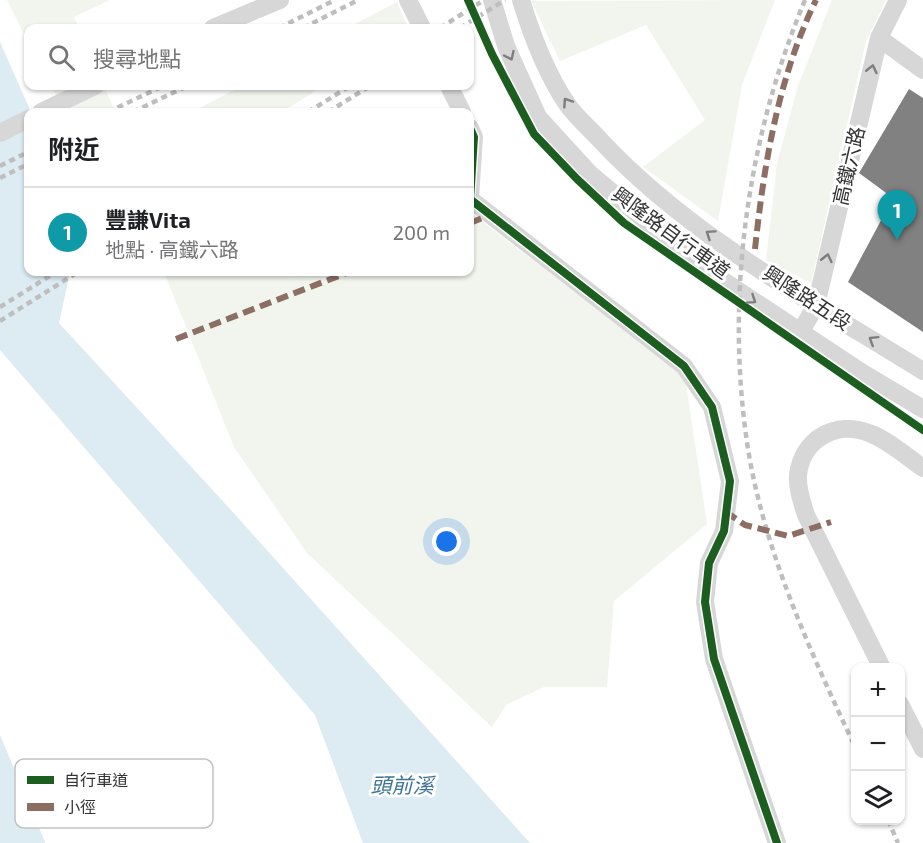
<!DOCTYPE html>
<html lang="zh-TW">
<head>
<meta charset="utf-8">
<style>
  body { margin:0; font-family:"Exo 2","Noto Sans TC",sans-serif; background:#f2f2f2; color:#202124 }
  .controls { position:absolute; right:18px; bottom:18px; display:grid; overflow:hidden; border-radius:12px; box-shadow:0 2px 4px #0004 }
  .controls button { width:54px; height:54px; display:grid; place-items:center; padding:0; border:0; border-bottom:2px solid #e0e0e0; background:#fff; color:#202124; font:30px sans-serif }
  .you { position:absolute; left:447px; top:542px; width:21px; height:21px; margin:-15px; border:4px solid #fff; border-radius:50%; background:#1a73e8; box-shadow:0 0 0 9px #1a73e833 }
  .badge { display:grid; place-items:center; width:39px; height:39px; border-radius:50%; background:#7a7a7a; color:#fff; font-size:20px; font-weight:700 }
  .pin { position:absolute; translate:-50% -50px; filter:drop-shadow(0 2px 3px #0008) }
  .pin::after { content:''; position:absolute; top:32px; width:21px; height:18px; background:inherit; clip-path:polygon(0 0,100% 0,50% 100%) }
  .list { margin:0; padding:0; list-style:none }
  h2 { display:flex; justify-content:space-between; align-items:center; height:78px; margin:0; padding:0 24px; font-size:26px }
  h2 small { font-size:20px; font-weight:400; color:#757577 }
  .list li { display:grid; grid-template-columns:39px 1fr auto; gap:18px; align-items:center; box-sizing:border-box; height:90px; padding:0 24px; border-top:2px solid #e0e0e0 }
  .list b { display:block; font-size:22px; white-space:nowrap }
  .list p { margin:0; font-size:20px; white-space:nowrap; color:#757577 }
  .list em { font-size:20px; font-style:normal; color:#757577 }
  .icon { flex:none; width:33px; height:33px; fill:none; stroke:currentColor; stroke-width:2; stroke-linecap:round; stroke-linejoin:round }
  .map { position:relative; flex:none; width:923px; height:843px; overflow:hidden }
  .search { position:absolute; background:#fff; box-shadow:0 2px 4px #0004; left:24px; top:24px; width:450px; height:66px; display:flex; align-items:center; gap:15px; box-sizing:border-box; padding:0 21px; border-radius:12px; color:#757577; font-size:22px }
  .panel { position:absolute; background:#fff; box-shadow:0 2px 4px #0004; left:24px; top:108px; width:450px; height:168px; border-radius:12px }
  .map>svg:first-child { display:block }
  .green { fill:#f1f5ed }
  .water { fill:#ddebf3 }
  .building { fill:#818181 }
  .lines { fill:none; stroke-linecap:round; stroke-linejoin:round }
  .minor { stroke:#d7d7d7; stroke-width:18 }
  .rail { stroke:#bebebe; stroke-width:4.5; stroke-dasharray:6 4.5; stroke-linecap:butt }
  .quiet { stroke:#8d6e63; stroke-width:6; stroke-dasharray:12 6; stroke-linecap:butt }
  .cycleway-casing { stroke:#fff; stroke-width:11 }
  .cycleway { stroke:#1b5e20; stroke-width:8 }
  .oneway { stroke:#7d7d7d }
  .labels { text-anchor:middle; stroke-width:6; stroke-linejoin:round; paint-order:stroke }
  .street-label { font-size:20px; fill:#333; stroke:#fff }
  .water-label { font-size:21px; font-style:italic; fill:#3f7597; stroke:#fff }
  .key { fill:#fff; stroke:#c2c2c2; stroke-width:1.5 }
  .key-label { font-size:16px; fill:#333 }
</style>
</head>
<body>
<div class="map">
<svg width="923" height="843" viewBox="0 0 923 843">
  <rect width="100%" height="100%" fill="#fff"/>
  <!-- green -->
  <path class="green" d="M 7,0 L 110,0 L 74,17 L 79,28 L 28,28 L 28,42 Z
    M 775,0 L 742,85 L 718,221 L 643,167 L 705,120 L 646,25 L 560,61 L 531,1 Z
    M 832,0 L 886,0 L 866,41 L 811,283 L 766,260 L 777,163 L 798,86 Z
    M 397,2 L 408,28 L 347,28 Z
    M 51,86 L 104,86 L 115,112 L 66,112 Z
    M 242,86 L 323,86 L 282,112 L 192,112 Z
    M 470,212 L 685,377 L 707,524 L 614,601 L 607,687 L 544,687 L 506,705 L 492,727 L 307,553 L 234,447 L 164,272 L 470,272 Z"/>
  <!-- water -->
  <path class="water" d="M 0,42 L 31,112 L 28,112 L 28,272 L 70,272 L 59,323 L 230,509 L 530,843 L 363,843 L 315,715 L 0,350 Z
    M 0,735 L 45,842 L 45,843 L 0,843 Z"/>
  <!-- building -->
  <path class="building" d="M 909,89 L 923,98 L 923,332 L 848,282 L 893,198 L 859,173 Z"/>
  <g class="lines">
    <!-- minor -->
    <path class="minor" d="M 408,0 L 422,28
      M 492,0 L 506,46 L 538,117 L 590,174 L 695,262 L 861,372 L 923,409
      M 521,0 C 532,36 546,73 567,104 C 576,117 590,129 601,141 C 691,237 812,302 923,371
      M 213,28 L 280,0
      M 879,38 L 923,70
      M 449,86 L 462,112
      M 41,112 L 95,86
      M 470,128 L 474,137 L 470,199 L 684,366 L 712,407 L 730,481 L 724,531 L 709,563 L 705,602 L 714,659 L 777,843
      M 0,133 L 28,119
      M 800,333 L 816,305 L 879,38 L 898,0
      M 882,668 L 806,515 C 802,502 797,489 798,475 C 802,439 836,420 869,433 C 888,440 906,456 923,468
      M 900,704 L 923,749"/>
    <!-- rail -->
    <path class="rail" d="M 805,0 C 746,141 724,303 749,455 C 767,558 812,655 856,749
      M 279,28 L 335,0
      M 303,28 L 358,0
      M 440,28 L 484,0
      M 460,28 L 505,0
      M 108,112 L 163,86
      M 133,112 L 187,86
      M 308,112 L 350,86
      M 328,112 L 370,86
      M 0,166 L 28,152
      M 0,178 L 28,164
      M 0,307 L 56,272
      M 0,321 L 78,272
      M 888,820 L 898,843"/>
    <!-- quiet -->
    <path class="quiet" d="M 470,223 L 490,215
      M 755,249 C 764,164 778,78 816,0
      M 176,339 L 349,272
      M 726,512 L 745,525 L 788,536 L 831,522"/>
    <defs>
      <path id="cycleway" d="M 468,0 L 492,54 L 534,134 L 577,179 L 624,223 L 923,430
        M 470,128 L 474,137 L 470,199 L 684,366 L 712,407 L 730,481 L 724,531 L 709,563 L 705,602 L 714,659 L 777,843"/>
    </defs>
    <!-- cycleway casing -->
    <use href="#cycleway" class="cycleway-casing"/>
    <!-- cycleway -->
    <use href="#cycleway" class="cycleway"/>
  </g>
  <!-- one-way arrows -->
  <defs><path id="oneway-chevron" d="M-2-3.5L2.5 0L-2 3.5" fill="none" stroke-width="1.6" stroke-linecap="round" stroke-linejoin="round" transform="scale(1.5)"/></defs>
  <g class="oneway">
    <use href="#oneway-chevron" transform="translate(510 56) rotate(65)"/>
    <use href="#oneway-chevron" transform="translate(872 69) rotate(-77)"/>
    <use href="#oneway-chevron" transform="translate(567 102) rotate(-124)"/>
    <use href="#oneway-chevron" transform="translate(710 234) rotate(-146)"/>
    <use href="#oneway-chevron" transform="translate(827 258) rotate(-77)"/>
    <use href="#oneway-chevron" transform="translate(752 300) rotate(34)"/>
    <use href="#oneway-chevron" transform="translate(873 340) rotate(-148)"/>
  </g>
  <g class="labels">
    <!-- street labels -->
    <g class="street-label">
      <text transform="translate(849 166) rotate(-77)" y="7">高鐵六路</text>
      <text transform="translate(671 233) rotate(36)" y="7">興隆路自行車道</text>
      <text transform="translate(807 298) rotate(33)" y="7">興隆路五段</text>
    </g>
    <!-- water labels -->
    <g class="water-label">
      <text x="402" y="793">頭前溪</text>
    </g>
  </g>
  <!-- legend -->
  <rect x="15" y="759" width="198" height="69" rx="9" class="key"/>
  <rect x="27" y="776" width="27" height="8" fill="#1b5e20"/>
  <rect x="27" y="803" width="27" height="8" fill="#8d6e63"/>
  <g class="key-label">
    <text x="64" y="786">自行車道</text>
    <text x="64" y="813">小徑</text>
  </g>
</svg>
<div class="controls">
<button>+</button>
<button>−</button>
<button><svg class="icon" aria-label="layers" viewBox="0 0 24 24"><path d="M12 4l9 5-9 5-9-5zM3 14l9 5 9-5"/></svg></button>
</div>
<div class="you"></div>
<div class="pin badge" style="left:897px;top:240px;background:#0f9aa8">1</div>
<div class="search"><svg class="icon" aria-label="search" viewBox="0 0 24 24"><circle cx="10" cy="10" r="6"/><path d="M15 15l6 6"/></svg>搜尋地點</div>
<section class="panel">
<h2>附近<small></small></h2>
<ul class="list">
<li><span class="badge" style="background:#0f9aa8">1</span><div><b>豐謙Vita</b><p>地點 · 高鐵六路</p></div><em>200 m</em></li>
</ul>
</section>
</div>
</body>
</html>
